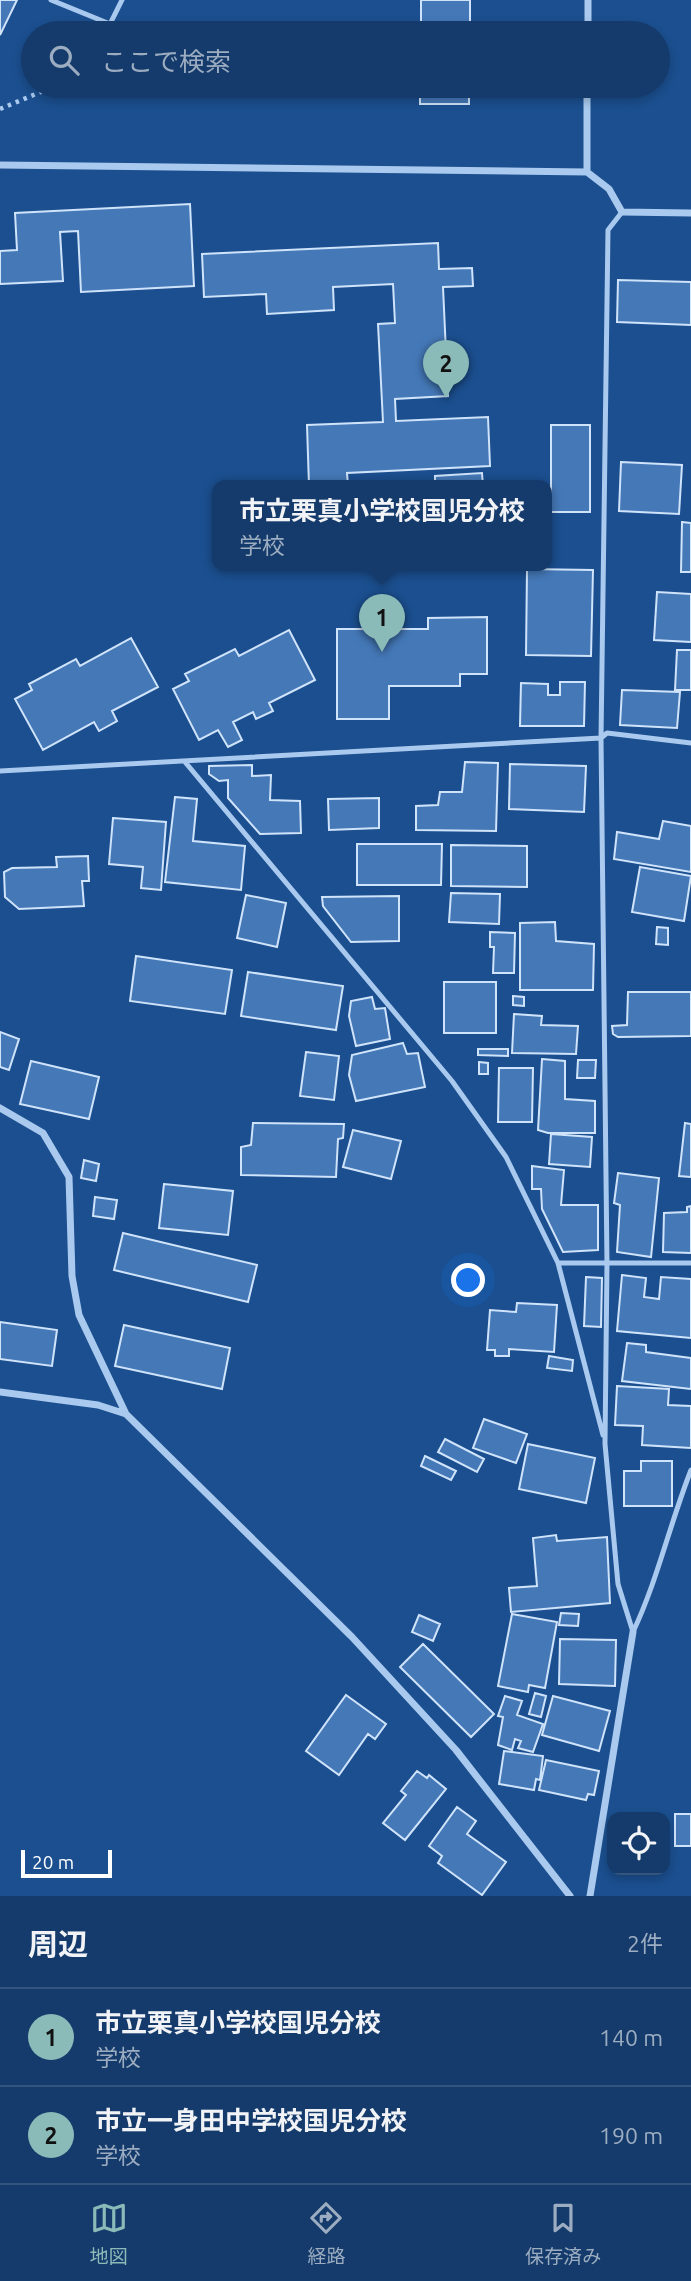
<!DOCTYPE html>
<html lang="ja">
<head>
<meta charset="utf-8">
<style>
  body { margin:0; font-family:Ubuntu,"Noto Sans JP",sans-serif; background:#1d4271; color:#f1f3f6 }
  .controls { position:absolute; right:21px; bottom:21px; display:grid; overflow:hidden; border-radius:14px; box-shadow:0 4px 10px #0003 }
  .controls button { width:63px; height:63px; display:grid; place-items:center; padding:0; border:0; border-bottom:2px solid #33557e; background:#143b6b; color:#f1f3f6; font:35px sans-serif }
  .scale { position:absolute; left:21px; bottom:18px; width:91px; box-sizing:border-box; padding-left:7px; border:4px solid #fff; border-top:0; font-size:19px; line-height:24px; white-space:nowrap; color:#fff; -webkit-text-stroke:5px #1b4f8f; paint-order:stroke }
  .you { position:absolute; left:469px; top:1281px; width:24px; height:24px; margin:-18px; border:5px solid #fff; border-radius:50%; background:#1a73e8; box-shadow:0 0 0 10px #1a73e833 }
  .badge { display:grid; place-items:center; width:46px; height:46px; border-radius:50%; background:#8bbbb9; color:#111; font-size:23px; font-weight:700 }
  .pin { position:absolute; translate:-50% -58px; filter:drop-shadow(0 2px 4px #0008) }
  .pin::after { content:''; position:absolute; top:37px; width:24px; height:21px; background:inherit; clip-path:polygon(0 0,100% 0,50% 100%) }
  .popup { position:absolute; left:212px; top:480px; width:340px; height:91px; box-sizing:border-box; display:grid; place-content:center; border-radius:14px; background:#143b6b; filter:drop-shadow(0 2px 5px #0005); font-size:23px; white-space:nowrap; color:#9dadc1 }
  .popup b { font-size:26px; color:#f1f3f6 }
  .popup::after { content:''; position:absolute; left:50%; top:100%; margin-left:-14px; border:14px solid transparent; border-top-color:#143b6b }
  .list { margin:0; padding:0; list-style:none }
  h2 { display:flex; justify-content:space-between; align-items:center; height:91px; margin:0; padding:0 28px; font-size:30px }
  h2 small { font-size:23px; font-weight:400; color:#9dadc1 }
  .list li { display:grid; grid-template-columns:46px 1fr auto; gap:21px; align-items:center; box-sizing:border-box; height:98px; padding:0 28px; border-top:2px solid #33557e }
  .list b { display:block; font-size:26px; white-space:nowrap }
  .list p { margin:0; font-size:23px; white-space:nowrap; color:#9dadc1 }
  .list em { font-size:23px; font-style:normal; color:#9dadc1 }
  .icon { flex:none; width:38px; height:38px; fill:none; stroke:currentColor; stroke-width:2; stroke-linecap:round; stroke-linejoin:round }
  .map { position:relative; flex:none; width:691px; height:1896px; overflow:hidden }
  .search { position:absolute; background:#143b6b; box-shadow:0 4px 10px #0003; left:21px; right:21px; top:21px; height:77px; display:flex; align-items:center; gap:18px; box-sizing:border-box; padding:0 24px; border-radius:38px; color:#9dadc1; font-size:26px }
  .sheet { height:287px; background:#143b6b }
  nav { display:flex; justify-content:space-around; align-items:center; box-sizing:border-box; height:98px; border-top:2px solid #33557e; background:#143b6b; font-size:19px; color:#9dadc1 }
  nav a { display:grid; justify-items:center; gap:4px }
  nav .on { color:#8bbbb9 }
  .map>svg:first-child { display:block }
  .building { fill:#4478b7; stroke:#cfe3fa; stroke-width:2 }
  .lines { fill:none; stroke-linecap:round; stroke-linejoin:round }
  .path { stroke:#a9c9ee; stroke-width:4.5; stroke-dasharray:3.5 5; stroke-linecap:butt }
  .service { stroke:#a9c9ee; stroke-width:5 }
  .minor { stroke:#a9c9ee; stroke-width:7 }
</style>
</head>
<body>
<div class="map">
<svg width="691" height="1896" viewBox="0 0 691 1896">
  <rect width="100%" height="100%" fill="#1b4f8f"/>
  <!-- building -->
  <path class="building" d="M 0,0 L 17,0 L 0,35 Z
    M 421,0 L 470,0 L 470,33 L 421,33 Z
    M 420,86 L 469,86 L 469,104 L 420,104 Z
    M 190,204 L 194,286 L 81,292 L 78,231 L 60,232 L 63,281 L 0,284 L 0,251 L 17,250 L 15,213 Z
    M 438,243 L 439,269 L 472,268 L 473,286 L 443,287 L 448,396 L 395,399 L 396,421 L 488,417 L 490,466 L 347,473 L 348,486 L 309,486 L 307,425 L 383,422 L 378,324 L 395,323 L 393,284 L 333,287 L 334,310 L 267,314 L 266,294 L 204,297 L 202,254 Z
    M 618,280 L 691,282 L 691,325 L 617,322 Z
    M 551,425 L 590,425 L 590,512 L 551,512 Z
    M 621,462 L 682,465 L 679,514 L 619,511 Z
    M 482,473 L 483,486 L 435,486 L 435,476 Z
    M 682,522 L 691,523 L 691,572 L 681,572 Z
    M 527,569 L 593,570 L 591,656 L 526,655 Z
    M 657,592 L 691,594 L 691,642 L 654,640 Z
    M 487,617 L 487,674 L 460,674 L 460,686 L 389,686 L 389,719 L 337,719 L 337,629 L 428,629 L 428,618 Z
    M 289,630 L 315,680 L 269,703 L 273,711 L 256,719 L 253,712 L 233,722 L 242,740 L 228,747 L 218,730 L 199,740 L 173,689 L 189,681 L 185,674 L 235,649 L 239,656 Z
    M 131,638 L 158,687 L 112,711 L 117,721 L 99,731 L 94,722 L 43,750 L 15,699 L 32,690 L 29,684 L 76,659 L 80,666 Z
    M 677,650 L 691,650 L 691,690 L 675,690 Z
    M 560,682 L 585,682 L 584,726 L 520,726 L 521,683 L 548,684 L 548,695 L 560,695 Z
    M 622,690 L 680,692 L 677,728 L 620,725 Z
    M 465,762 L 498,763 L 496,831 L 416,830 L 416,806 L 438,805 L 440,792 L 462,792 Z
    M 510,764 L 586,766 L 584,812 L 509,809 Z
    M 252,765 L 252,776 L 271,775 L 270,800 L 300,801 L 301,833 L 260,834 L 228,798 L 228,780 L 219,781 L 209,774 L 209,766 Z
    M 175,797 L 197,799 L 193,841 L 245,846 L 241,890 L 165,882 Z
    M 379,798 L 379,828 L 329,830 L 328,799 Z
    M 113,818 L 166,822 L 161,890 L 141,888 L 143,867 L 109,864 Z
    M 663,821 L 691,826 L 691,872 L 614,859 L 617,832 L 659,839 Z
    M 357,844 L 442,844 L 441,885 L 357,885 Z
    M 451,845 L 527,846 L 527,887 L 451,886 Z
    M 88,856 L 89,881 L 82,881 L 84,906 L 19,909 L 5,897 L 4,872 L 12,868 L 57,867 L 56,857 Z
    M 640,867 L 691,876 L 684,921 L 632,912 Z
    M 451,893 L 500,894 L 499,924 L 449,922 Z
    M 246,895 L 286,903 L 277,947 L 237,938 Z
    M 399,896 L 399,941 L 351,942 L 323,906 L 322,897 Z
    M 555,922 L 556,941 L 594,944 L 593,990 L 520,990 L 520,923 Z
    M 657,927 L 668,928 L 668,945 L 656,944 Z
    M 490,932 L 515,933 L 514,973 L 493,973 L 494,947 L 490,947 Z
    M 136,956 L 232,970 L 225,1014 L 130,1001 Z
    M 248,972 L 343,986 L 336,1030 L 241,1016 Z
    M 444,982 L 496,982 L 496,1033 L 444,1033 Z
    M 628,992 L 691,992 L 691,1036 L 618,1037 L 613,1034 L 612,1026 L 627,1025 Z
    M 513,996 L 524,997 L 524,1006 L 513,1005 Z
    M 372,997 L 375,1009 L 385,1008 L 390,1039 L 356,1046 L 349,1016 L 351,1001 Z
    M 514,1014 L 542,1016 L 541,1025 L 578,1026 L 576,1054 L 512,1053 Z
    M 0,1032 L 19,1039 L 9,1070 L 0,1067 Z
    M 403,1043 L 407,1054 L 418,1053 L 425,1087 L 356,1101 L 349,1075 L 352,1055 Z
    M 478,1049 L 508,1049 L 508,1056 L 478,1055 Z
    M 306,1052 L 339,1056 L 334,1100 L 300,1096 Z
    M 542,1059 L 565,1061 L 565,1099 L 595,1101 L 595,1133 L 548,1133 L 538,1130 Z
    M 578,1060 L 596,1060 L 595,1078 L 577,1078 Z
    M 31,1061 L 99,1077 L 89,1119 L 20,1104 Z
    M 479,1062 L 488,1063 L 488,1074 L 479,1074 Z
    M 499,1068 L 533,1068 L 532,1122 L 498,1122 Z
    M 253,1123 L 344,1124 L 343,1138 L 338,1139 L 336,1177 L 241,1175 L 241,1147 L 251,1145 Z
    M 685,1123 L 691,1124 L 691,1177 L 679,1176 Z
    M 353,1130 L 401,1141 L 391,1179 L 343,1167 Z
    M 551,1134 L 592,1137 L 590,1167 L 549,1164 Z
    M 84,1160 L 99,1164 L 96,1181 L 81,1178 Z
    M 532,1166 L 564,1170 L 561,1205 L 598,1205 L 598,1250 L 563,1252 L 542,1209 L 541,1189 L 532,1189 Z
    M 618,1173 L 659,1178 L 651,1257 L 617,1252 L 620,1205 L 614,1203 Z
    M 164,1184 L 233,1191 L 228,1235 L 159,1228 Z
    M 95,1197 L 117,1200 L 114,1219 L 93,1216 Z
    M 691,1206 L 691,1253 L 663,1252 L 664,1213 L 687,1212 L 687,1207 Z
    M 123,1233 L 257,1265 L 248,1302 L 114,1270 Z
    M 622,1275 L 646,1278 L 644,1297 L 659,1299 L 661,1277 L 691,1279 L 691,1338 L 617,1331 Z
    M 586,1277 L 602,1278 L 601,1327 L 584,1326 Z
    M 517,1303 L 557,1305 L 554,1352 L 509,1349 L 509,1356 L 495,1356 L 495,1350 L 487,1350 L 490,1310 L 516,1312 Z
    M 0,1322 L 57,1330 L 52,1366 L 0,1359 Z
    M 124,1325 L 230,1348 L 222,1389 L 115,1366 Z
    M 627,1343 L 646,1345 L 646,1352 L 691,1358 L 691,1389 L 622,1381 Z
    M 549,1356 L 573,1360 L 572,1371 L 547,1368 Z
    M 617,1386 L 669,1389 L 668,1405 L 691,1406 L 691,1448 L 642,1445 L 643,1426 L 615,1425 Z
    M 484,1419 L 527,1434 L 516,1463 L 473,1448 Z
    M 445,1439 L 484,1459 L 477,1472 L 438,1452 Z
    M 528,1444 L 595,1458 L 586,1503 L 519,1489 Z
    M 425,1456 L 456,1471 L 451,1480 L 421,1466 Z
    M 641,1461 L 672,1461 L 672,1506 L 624,1506 L 624,1471 L 641,1471 Z
    M 556,1535 L 557,1541 L 607,1537 L 610,1603 L 511,1612 L 509,1588 L 537,1586 L 533,1538 Z
    M 561,1613 L 579,1614 L 578,1626 L 559,1625 Z
    M 512,1614 L 557,1622 L 545,1688 L 529,1685 L 528,1692 L 498,1686 Z
    M 419,1615 L 440,1624 L 433,1641 L 412,1632 Z
    M 560,1639 L 616,1640 L 615,1686 L 559,1684 Z
    M 423,1644 L 494,1714 L 471,1737 L 400,1667 Z
    M 535,1693 L 546,1696 L 541,1717 L 529,1714 Z
    M 346,1695 L 386,1724 L 375,1739 L 368,1734 L 339,1775 L 306,1751 Z
    M 505,1696 L 522,1701 L 517,1715 L 543,1724 L 533,1752 L 518,1748 L 521,1741 L 515,1739 L 512,1750 L 498,1745 L 503,1717 L 498,1716 Z
    M 553,1696 L 610,1711 L 599,1751 L 542,1735 Z
    M 504,1751 L 543,1756 L 540,1780 L 536,1779 L 534,1790 L 499,1784 Z
    M 546,1760 L 599,1771 L 594,1795 L 588,1794 L 586,1800 L 539,1790 Z
    M 417,1771 L 427,1778 L 429,1775 L 446,1789 L 405,1840 L 383,1823 L 406,1795 L 401,1791 Z
    M 457,1807 L 476,1821 L 467,1834 L 506,1862 L 482,1895 L 438,1863 L 442,1856 L 429,1846 Z
    M 675,1814 L 691,1814 L 691,1846 L 675,1846 Z"/>
  <g class="lines">
    <!-- path -->
    <path class="path" d="M 0,109 L 55,86"/>
    <!-- service -->
    <path class="service" d="M 51,0 L 110,24 L 122,0
      M 622,212 L 608,230 L 601,738 L 607,1263 L 605,1444 L 618,1584 L 633,1632
      M 185,762 L 452,1081 L 506,1157 L 558,1263 L 603,1435
      M 0,771 L 601,738 L 607,733 L 691,743
      M 558,1263 L 691,1263
      M 633,1632 C 658,1579 670,1523 691,1470"/>
    <!-- minor -->
    <path class="minor" d="M 588,33 L 588,0
      M 0,165 L 587,172 L 587,86
      M 587,172 L 609,189 L 622,212 L 691,213
      M 0,1108 L 43,1133 L 69,1177 L 72,1276 L 79,1315 L 126,1414 L 352,1637 L 456,1750 L 570,1896
      M 0,1392 L 98,1405 L 126,1414
      M 590,1896 L 633,1632"/>
  </g>
</svg>
<div class="controls">
<button><svg class="icon" aria-label="locate" viewBox="0 0 24 24"><circle cx="12" cy="12" r="6"/><path d="M12 2v4M12 18v4M2 12h4M18 12h4"/></svg></button>
</div>
<div class="scale">20 m</div>
<div class="you"></div>
<div class="pin badge" style="left:382px;top:652px">1</div>
<div class="popup"><b>市立栗真小学校国児分校</b>学校</div>
<div class="pin badge" style="left:446px;top:398px">2</div>
<div class="search"><svg class="icon" aria-label="search" viewBox="0 0 24 24"><circle cx="10" cy="10" r="6"/><path d="M15 15l6 6"/></svg>ここで検索</div>
</div>
<section class="sheet">
<h2>周辺<small>2件</small></h2>
<ul class="list">
<li><span class="badge">1</span><div><b>市立栗真小学校国児分校</b><p>学校</p></div><em>140 m</em></li>
<li><span class="badge">2</span><div><b>市立一身田中学校国児分校</b><p>学校</p></div><em>190 m</em></li>
</ul>
</section>
<nav>
<a class="on"><svg class="icon" aria-label="map" viewBox="0 0 24 24"><path d="M3 6l6-2 6 2 6-2v14l-6 2-6-2-6 2zM9 4v14M15 6v14"/></svg>地図</a>
<a><svg class="icon" aria-label="directions" viewBox="0 0 24 24"><path d="M12 3l9 9-9 9-9-9zM9 14v-3h6M13 9l2 2-2 2"/></svg>経路</a>
<a><svg class="icon" aria-label="saved" viewBox="0 0 24 24"><path d="M7 4h10v16l-5-4-5 4z"/></svg>保存済み</a>
</nav>
</body>
</html>
